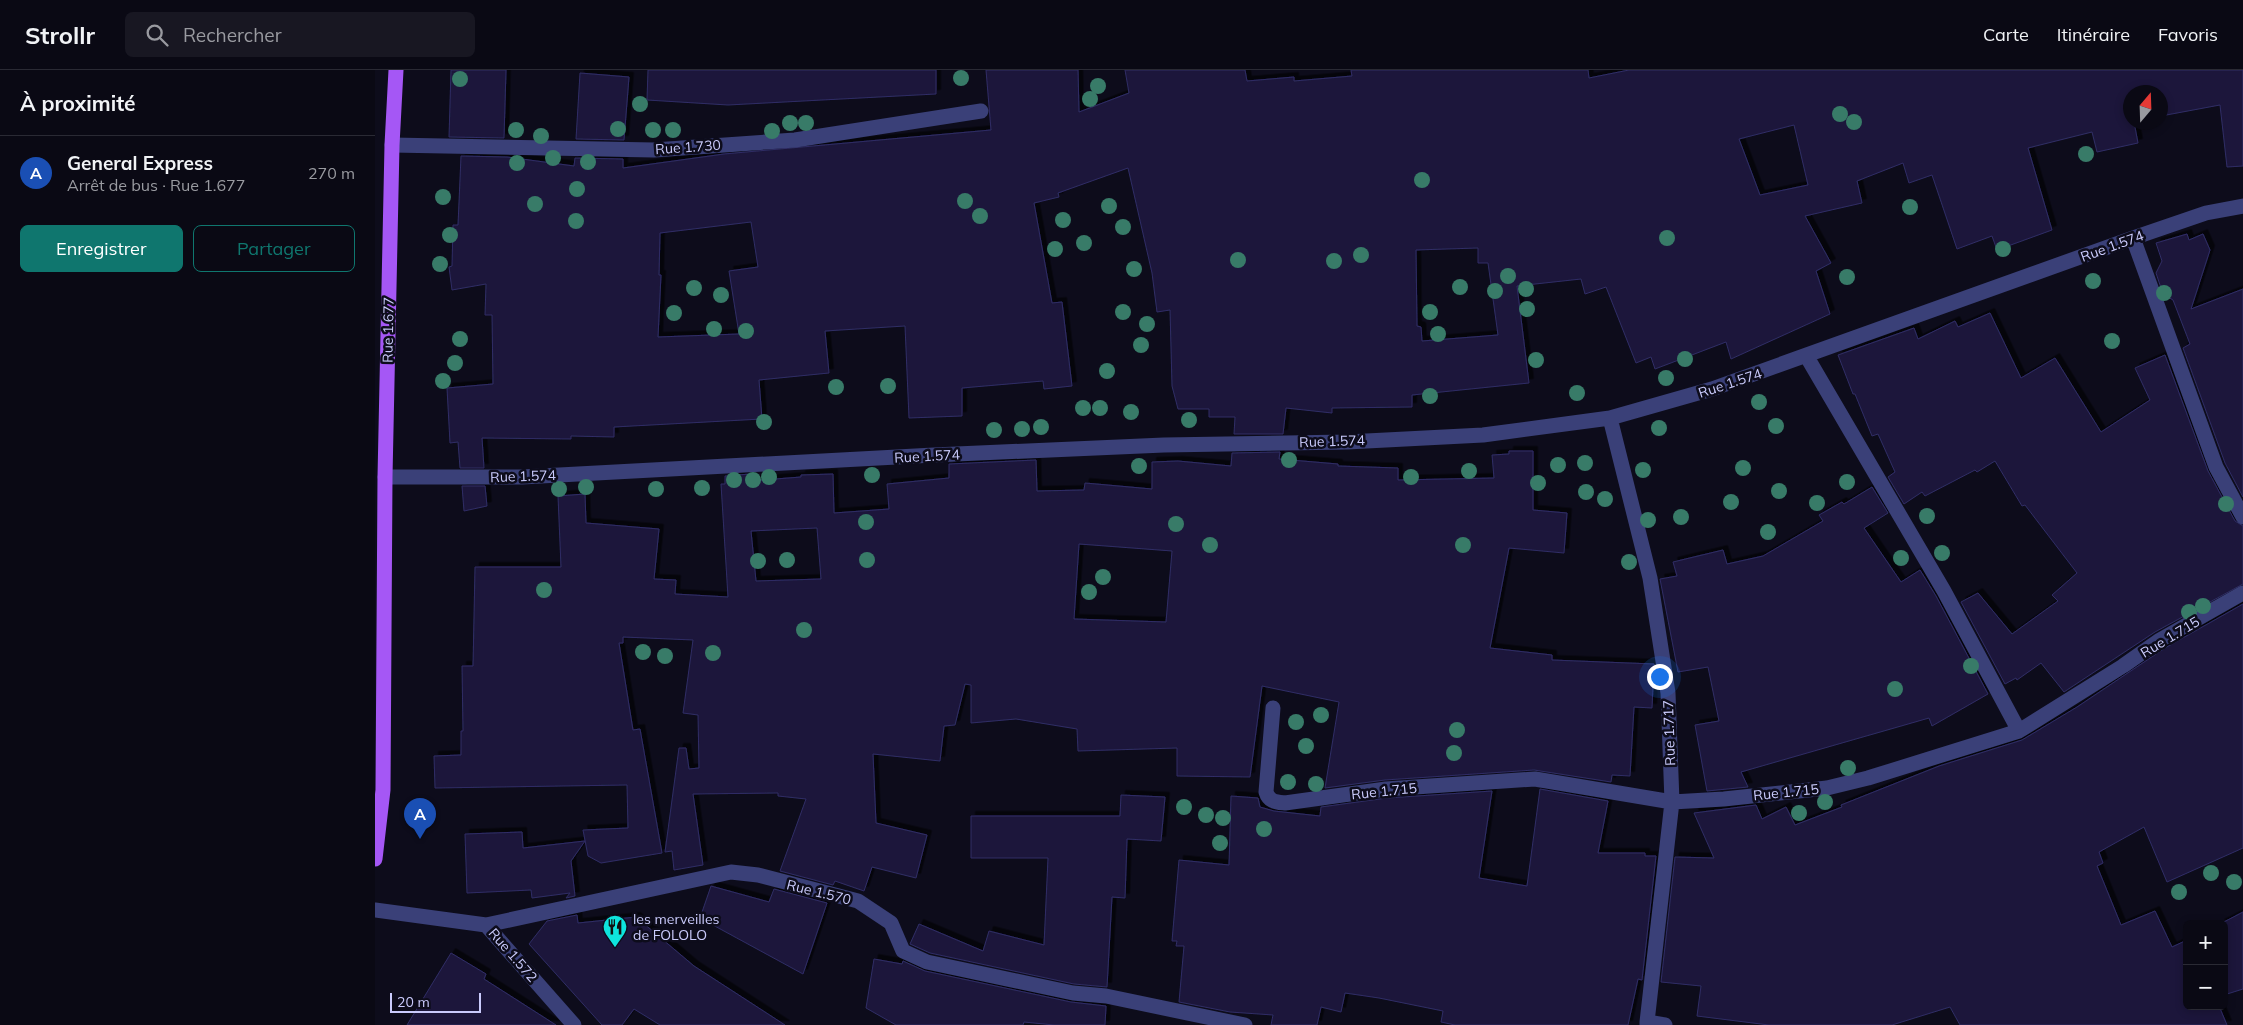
<!DOCTYPE html>
<html lang="fr">
<head>
<meta charset="utf-8">
<style>
  body { margin:0; font-family:Mulish,sans-serif; background:#181722; color:#f1f3f6 }
  .controls { position:absolute; right:15px; bottom:15px; display:grid; overflow:hidden; border-radius:8px; box-shadow:0 2px 8px #0003 }
  .controls button { width:45px; height:45px; display:grid; place-items:center; padding:0; border:0; border-bottom:1px solid #2a2a34; background:#0a0914; color:#f1f3f6; font:25px sans-serif }
  .compass { position:absolute; left:1748px; top:15px; width:45px; height:45px; border-radius:50%; background:#0a0914; box-shadow:0 2px 8px #0003; rotate:19deg }
  .scale { position:absolute; left:15px; bottom:12px; width:91px; box-sizing:border-box; padding-left:5px; border:2px solid #cacbfc; border-top:0; font-size:14px; line-height:18px; white-space:nowrap; color:#cacbfc; -webkit-text-stroke:4px #0d0c1b; paint-order:stroke }
  .you { position:absolute; left:1284px; top:606px; width:18px; height:18px; margin:-12px; border:4px solid #fff; border-radius:50%; background:#1a73e8; box-shadow:0 0 0 8px #1a73e833 }
  .badge { display:grid; place-items:center; width:32px; height:32px; border-radius:50%; background:#0f766e; color:#fff; font-size:16px; font-weight:700 }
  .pin { position:absolute; translate:-50% -41px; filter:drop-shadow(0 1px 2px #0008) }
  .pin::after { content:''; position:absolute; top:26px; width:18px; height:15px; background:inherit; clip-path:polygon(0 0,100% 0,50% 100%) }
  .list { margin:0; padding:0; list-style:none }
  h2 { display:flex; justify-content:space-between; align-items:center; height:65px; margin:0; padding:0 20px; font-size:21px }
  h2 small { font-size:16px; font-weight:400; color:#999aa0 }
  .list li { display:grid; grid-template-columns:32px 1fr auto; gap:15px; align-items:center; box-sizing:border-box; height:75px; padding:0 20px; border-top:1px solid #2a2a34 }
  .list b { display:block; font-size:19px; white-space:nowrap }
  .list p { margin:0; font-size:16px; white-space:nowrap; color:#999aa0 }
  .list em { font-size:16px; font-style:normal; color:#999aa0 }
  .actions { display:flex; gap:10px; padding:15px 20px }
  .actions a { flex:1; padding:11px 0; border:1px solid #0f766e; border-radius:8px; text-align:center; font-size:18px; color:#0f766e }
  .actions .main { background:#0f766e; color:#fff }
  .icon { flex:none; width:28px; height:28px; fill:none; stroke:currentColor; stroke-width:2; stroke-linecap:round; stroke-linejoin:round }
  .map { position:relative; flex:none; width:1868px; height:955px; overflow:hidden }
  header { display:flex; align-items:center; gap:30px; box-sizing:border-box; height:70px; padding:0 25px; background:#0a0914; border-bottom:1px solid #2a2a34 }
  header strong { font-size:24px }
  nav { display:flex; gap:28px; margin-inline-start:auto; font-size:18px }
  .search { width:350px; height:45px; background:#181722; display:flex; align-items:center; gap:12px; box-sizing:border-box; padding:0 18px; border-radius:8px; color:#999aa0; font-size:19px }
  main { display:flex }
  aside { flex:1; background:#0a0914 }
  .map>svg:first-child { display:block }
  .building { fill:#1c193b; stroke:#302d66; fill-rule:evenodd; filter:url(#shadow) }
  .lines { fill:none; stroke-linecap:round; stroke-linejoin:round }
  .minor { stroke:#3a4078; stroke-width:15 }
  .major { stroke:#a557f5; stroke-width:15 }
  .tree { fill:#387b68 }
  .labels { text-anchor:middle; stroke-width:5; stroke-linejoin:round; paint-order:stroke }
  .street-label { font-size:14px; fill:#cacbfc; stroke:#0d0c1b }
  .poi-label { font-size:14px; fill:#cacbfc; stroke:#0d0c1b; text-anchor:start }
</style>
</head>
<body>
<header>
<strong>Strollr</strong>
<div class="search"><svg class="icon" aria-label="search" viewBox="0 0 24 24"><circle cx="10" cy="10" r="6"/><path d="M15 15l6 6"/></svg>Rechercher</div>
<nav><a>Carte</a><a>Itinéraire</a><a>Favoris</a></nav>
</header>
<main>
<aside>
<h2>À proximité<small></small></h2>
<ul class="list">
<li><span class="badge" style="background:#1a4fb4">A</span><div><b>General Express</b><p>Arrêt de bus · Rue 1.677</p></div><em>270 m</em></li>
</ul>
<div class="actions"><a class="main">Enregistrer</a><a>Partager</a></div>
</aside>
<div class="map">
<svg width="1868" height="955" viewBox="0 0 1868 955">
  <defs>
    <filter id="shadow"><feDropShadow dx="4.5" dy="-4.5" stdDeviation="0" flood-color="#0009"/></filter>
  </defs>
  <rect width="100%" height="100%" fill="#0d0c1b"/>
  <!-- building -->
  <path class="building" d="M 76,0 L 131,0 L 129,68 L 74,67 Z
    M 273,0 L 561,0 L 561,24 L 353,35 L 272,30 Z
    M 611,0 L 703,0 L 704,42 L 754,23 L 750,0 L 870,0 L 872,11 L 919,7 L 919,11 L 977,6 L 976,0 L 1213,0 L 1214,8 L 1254,0 L 1868,0 L 1868,96 L 1852,97 L 1845,35 L 1786,46 L 1786,22 L 1756,22 L 1756,52 L 1759,52 L 1763,73 L 1722,82 L 1717,62 L 1653,78 L 1677,160 L 1622,180 L 1617,166 L 1582,179 L 1557,105 L 1534,113 L 1528,93 L 1482,111 L 1487,133 L 1430,146 L 1456,193 L 1441,201 L 1455,244 L 1356,289 L 1351,272 L 1280,299 L 1276,287 L 1261,293 L 1231,217 L 1210,224 L 1206,209 L 1142,216 L 1154,313 L 1037,325 L 1037,337 L 957,338 L 957,343 L 911,338 L 908,364 L 859,364 L 860,347 L 834,347 L 834,339 L 803,339 L 797,316 L 795,240 L 782,242 L 777,203 L 753,98 L 683,123 L 684,127 L 659,133 L 677,233 L 687,232 L 697,316 L 669,319 L 668,311 L 587,318 L 587,346 L 534,348 L 530,256 L 450,261 L 454,303 L 384,310 L 387,349 L 239,357 L 239,367 L 196,366 L 196,369 L 107,368 L 109,398 L 85,398 L 83,372 L 75,373 L 72,318 L 118,314 L 117,245 L 110,245 L 111,214 L 77,220 L 74,197 L 77,196 L 78,155 L 83,155 L 86,86 L 132,87 L 199,96 L 200,88 L 248,89 L 248,98 L 349,84 L 616,60 ZM 1419,55 L 1433,115 L 1385,125 L 1364,69 ZM 376,152 L 383,197 L 354,201 L 364,264 L 283,267 L 286,205 L 284,205 L 285,163 ZM 1103,178 L 1103,193 L 1113,193 L 1123,265 L 1047,271 L 1046,257 L 1042,256 L 1041,180 Z
    M 205,3 L 254,7 L 249,70 L 201,69 Z
    M 1812,164 L 1814,170 L 1828,164 L 1835,180 L 1816,239 L 1868,219 L 1868,427 L 1850,393 L 1808,278 L 1815,274 L 1798,230 L 1788,224 L 1781,203 L 1787,191 L 1781,173 Z
    M 1615,243 L 1646,308 L 1680,288 L 1726,362 L 1775,330 L 1760,298 L 1790,285 L 1833,401 L 1860,451 L 1868,456 L 1868,514 L 1780,562 L 1689,622 L 1666,593 L 1642,610 L 1641,608 L 1630,614 L 1586,532 L 1603,523 L 1637,564 L 1683,531 L 1677,525 L 1702,503 L 1650,435 L 1647,436 L 1620,391 L 1602,402 L 1600,400 L 1550,426 L 1547,422 L 1529,434 L 1513,407 L 1520,402 L 1503,364 L 1497,366 L 1480,324 L 1478,324 L 1463,285 L 1539,258 L 1543,269 L 1580,251 L 1583,257 Z
    M 1134,381 L 1158,381 L 1158,440 L 1192,443 L 1189,483 L 1134,478 L 1115,578 L 1177,585 L 1177,590 L 1279,594 L 1277,638 L 1259,637 L 1255,706 L 1237,705 L 1236,712 L 1159,700 L 1010,710 L 950,718 L 964,632 L 887,616 L 875,707 L 802,706 L 802,678 L 703,681 L 702,659 L 641,649 L 596,653 L 596,615 L 590,614 L 580,655 L 569,656 L 565,691 L 498,684 L 501,753 L 552,765 L 541,808 L 497,797 L 489,821 L 460,811 L 458,815 L 405,801 L 431,729 L 403,726 L 403,723 L 318,724 L 328,795 L 299,800 L 297,781 L 290,782 L 304,678 L 311,678 L 314,699 L 324,698 L 323,645 L 308,643 L 318,570 L 248,567 L 248,573 L 244,573 L 258,660 L 265,659 L 287,783 L 226,793 L 213,786 L 208,760 L 253,758 L 252,715 L 60,718 L 59,686 L 86,685 L 86,661 L 88,661 L 87,596 L 98,596 L 100,497 L 186,497 L 183,426 L 210,424 L 211,453 L 284,459 L 279,509 L 301,510 L 300,524 L 353,527 L 346,414 L 350,414 L 350,406 L 375,404 L 375,411 L 426,407 L 426,405 L 458,404 L 459,443 L 514,439 L 512,414 L 574,408 L 574,394 L 661,390 L 662,421 L 709,420 L 710,413 L 777,419 L 777,392 L 803,391 L 856,396 L 857,383 L 905,382 L 904,389 L 963,394 L 963,396 L 1023,398 L 1023,410 L 1119,408 L 1117,385 L 1134,384 ZM 442,458 L 446,509 L 381,511 L 376,461 ZM 704,474 L 797,481 L 791,552 L 699,549 Z
    M 87,416 L 110,416 L 112,436 L 89,441 Z
    M 1497,417 L 1513,443 L 1489,458 L 1526,512 L 1545,500 L 1561,526 L 1613,624 L 1557,656 L 1554,648 L 1366,702 L 1373,717 L 1332,721 L 1320,655 L 1344,651 L 1333,597 L 1303,602 L 1285,509 L 1302,506 L 1298,492 L 1348,480 L 1352,494 L 1388,486 L 1448,451 L 1444,445 L 1467,432 L 1469,434 Z
    M 1868,534 L 1868,778 L 1792,812 L 1769,757 L 1724,782 L 1728,793 L 1722,796 L 1746,855 L 1780,841 L 1797,877 L 1812,870 L 1812,936 L 1844,936 L 1852,955 L 1585,955 L 1575,937 L 1517,955 L 1394,955 L 1322,946 L 1326,916 L 1286,912 L 1300,787 L 1339,788 L 1319,743 L 1381,735 L 1387,749 L 1411,737 L 1420,755 L 1467,737 L 1466,735 L 1564,696 L 1647,670 L 1702,637 L 1790,578 Z
    M 1165,719 L 1233,731 L 1223,783 L 1270,783 L 1270,786 L 1281,786 L 1267,910 L 1263,909 L 1253,955 L 1080,955 L 1066,952 L 1068,941 L 1004,928 L 970,923 L 966,942 L 946,937 L 942,955 L 896,955 L 898,945 L 855,942 L 804,932 L 809,876 L 801,876 L 802,871 L 797,871 L 804,790 L 854,795 L 856,726 L 883,728 L 885,737 L 899,741 L 945,746 L 946,737 L 1012,728 L 1117,721 L 1104,808 L 1152,816 Z
    M 746,725 L 790,727 L 786,771 L 752,769 L 750,828 L 737,827 L 732,917 L 699,914 L 555,883 L 535,874 L 544,854 L 608,881 L 614,861 L 669,875 L 673,788 L 596,788 L 596,746 L 745,746 Z
    M 147,762 L 148,778 L 210,771 L 196,791 L 200,826 L 191,828 L 195,823 L 157,828 L 156,820 L 92,823 L 90,764 Z
    M 336,816 L 394,832 L 399,819 L 452,833 L 428,904 L 325,848 Z
    M 1868,842 L 1868,919 L 1849,925 L 1849,854 L 1845,854 Z
    M 202,845 L 203,853 L 261,847 L 319,896 L 410,955 L 285,955 L 259,939 L 247,955 L 227,955 L 154,874 L 172,851 Z
    M 76,883 L 111,904 L 109,909 L 181,955 L 32,955 Z
    M 499,889 L 527,894 L 528,891 L 550,901 L 696,932 L 731,936 L 730,955 L 679,955 L 649,952 L 648,955 L 521,955 L 491,938 Z"/>
  <g class="lines">
    <!-- minor -->
    <path class="minor" d="M 17,75 L 279,80 L 420,70 L 606,41
      M 1758,168 L 1841,397 L 1868,447
      M 1432,287 L 1569,521 L 1644,661
      M 1235,348 L 1275,508 L 1293,623 L 1297,732 L 1272,952
      M 10,407 L 147,407 L 559,385 L 789,375 L 972,372 L 1108,365 L 1235,348 L 1337,319 L 1758,168 L 1831,143 L 1868,136
      M 898,638 L 891,722 C 894,732 901,732 910,733 L 1011,719 L 1160,709 L 1297,732 L 1349,729 L 1452,718 L 1493,708 L 1644,661 L 1748,596 L 1785,570 L 1868,523
      M 0,840 L 111,855 L 199,955
      M 111,855 L 356,802 L 383,805 L 483,831 L 516,853 L 528,881 L 552,892 L 698,923 L 731,926 L 870,955
      M 1272,955 L 1272,952 L 1290,955"/>
    <!-- major -->
    <path class="major" d="M 0,789 L 8,720 L 10,407 L 17,75 L 21,0"/>
  </g>
  <!-- trees -->
  <g class="tree">
    <circle cx="586" cy="8" r="8"/>
    <circle cx="85" cy="9" r="8"/>
    <circle cx="723" cy="16" r="8"/>
    <circle cx="715" cy="29" r="8"/>
    <circle cx="265" cy="34" r="8"/>
    <circle cx="1465" cy="44" r="8"/>
    <circle cx="1479" cy="52" r="8"/>
    <circle cx="415" cy="53" r="8"/>
    <circle cx="431" cy="53" r="8"/>
    <circle cx="243" cy="59" r="8"/>
    <circle cx="141" cy="60" r="8"/>
    <circle cx="278" cy="60" r="8"/>
    <circle cx="298" cy="60" r="8"/>
    <circle cx="397" cy="61" r="8"/>
    <circle cx="166" cy="66" r="8"/>
    <circle cx="1711" cy="84" r="8"/>
    <circle cx="178" cy="88" r="8"/>
    <circle cx="213" cy="92" r="8"/>
    <circle cx="142" cy="93" r="8"/>
    <circle cx="1047" cy="110" r="8"/>
    <circle cx="202" cy="119" r="8"/>
    <circle cx="68" cy="127" r="8"/>
    <circle cx="590" cy="131" r="8"/>
    <circle cx="160" cy="134" r="8"/>
    <circle cx="734" cy="136" r="8"/>
    <circle cx="1535" cy="137" r="8"/>
    <circle cx="605" cy="146" r="8"/>
    <circle cx="688" cy="150" r="8"/>
    <circle cx="201" cy="151" r="8"/>
    <circle cx="748" cy="157" r="8"/>
    <circle cx="75" cy="165" r="8"/>
    <circle cx="1292" cy="168" r="8"/>
    <circle cx="709" cy="173" r="8"/>
    <circle cx="680" cy="179" r="8"/>
    <circle cx="1628" cy="179" r="8"/>
    <circle cx="986" cy="185" r="8"/>
    <circle cx="863" cy="190" r="8"/>
    <circle cx="959" cy="191" r="8"/>
    <circle cx="65" cy="194" r="8"/>
    <circle cx="759" cy="199" r="8"/>
    <circle cx="1133" cy="206" r="8"/>
    <circle cx="1472" cy="207" r="8"/>
    <circle cx="1718" cy="211" r="8"/>
    <circle cx="1085" cy="217" r="8"/>
    <circle cx="319" cy="218" r="8"/>
    <circle cx="1151" cy="219" r="8"/>
    <circle cx="1120" cy="221" r="8"/>
    <circle cx="1789" cy="223" r="8"/>
    <circle cx="346" cy="225" r="8"/>
    <circle cx="1152" cy="239" r="8"/>
    <circle cx="748" cy="242" r="8"/>
    <circle cx="1055" cy="242" r="8"/>
    <circle cx="299" cy="243" r="8"/>
    <circle cx="772" cy="254" r="8"/>
    <circle cx="339" cy="259" r="8"/>
    <circle cx="371" cy="261" r="8"/>
    <circle cx="1063" cy="264" r="8"/>
    <circle cx="85" cy="269" r="8"/>
    <circle cx="1737" cy="271" r="8"/>
    <circle cx="766" cy="275" r="8"/>
    <circle cx="1310" cy="289" r="8"/>
    <circle cx="1161" cy="290" r="8"/>
    <circle cx="80" cy="293" r="8"/>
    <circle cx="732" cy="301" r="8"/>
    <circle cx="1291" cy="308" r="8"/>
    <circle cx="68" cy="311" r="8"/>
    <circle cx="513" cy="316" r="8"/>
    <circle cx="461" cy="317" r="8"/>
    <circle cx="1202" cy="323" r="8"/>
    <circle cx="1055" cy="326" r="8"/>
    <circle cx="1384" cy="332" r="8"/>
    <circle cx="708" cy="338" r="8"/>
    <circle cx="725" cy="338" r="8"/>
    <circle cx="756" cy="342" r="8"/>
    <circle cx="814" cy="350" r="8"/>
    <circle cx="389" cy="352" r="8"/>
    <circle cx="1401" cy="356" r="8"/>
    <circle cx="666" cy="357" r="8"/>
    <circle cx="1284" cy="358" r="8"/>
    <circle cx="647" cy="359" r="8"/>
    <circle cx="619" cy="360" r="8"/>
    <circle cx="914" cy="390" r="8"/>
    <circle cx="1210" cy="393" r="8"/>
    <circle cx="1183" cy="395" r="8"/>
    <circle cx="764" cy="396" r="8"/>
    <circle cx="1368" cy="398" r="8"/>
    <circle cx="1268" cy="400" r="8"/>
    <circle cx="1094" cy="401" r="8"/>
    <circle cx="497" cy="405" r="8"/>
    <circle cx="394" cy="407" r="8"/>
    <circle cx="1036" cy="407" r="8"/>
    <circle cx="359" cy="410" r="8"/>
    <circle cx="378" cy="410" r="8"/>
    <circle cx="1472" cy="412" r="8"/>
    <circle cx="1163" cy="413" r="8"/>
    <circle cx="211" cy="417" r="8"/>
    <circle cx="327" cy="418" r="8"/>
    <circle cx="184" cy="419" r="8"/>
    <circle cx="281" cy="419" r="8"/>
    <circle cx="1404" cy="421" r="8"/>
    <circle cx="1211" cy="422" r="8"/>
    <circle cx="1230" cy="429" r="8"/>
    <circle cx="1356" cy="432" r="8"/>
    <circle cx="1442" cy="433" r="8"/>
    <circle cx="1851" cy="434" r="8"/>
    <circle cx="1552" cy="446" r="8"/>
    <circle cx="1306" cy="447" r="8"/>
    <circle cx="1273" cy="450" r="8"/>
    <circle cx="491" cy="452" r="8"/>
    <circle cx="801" cy="454" r="8"/>
    <circle cx="1393" cy="462" r="8"/>
    <circle cx="835" cy="475" r="8"/>
    <circle cx="1088" cy="475" r="8"/>
    <circle cx="1567" cy="483" r="8"/>
    <circle cx="1526" cy="488" r="8"/>
    <circle cx="412" cy="490" r="8"/>
    <circle cx="492" cy="490" r="8"/>
    <circle cx="383" cy="491" r="8"/>
    <circle cx="1254" cy="492" r="8"/>
    <circle cx="728" cy="507" r="8"/>
    <circle cx="169" cy="520" r="8"/>
    <circle cx="714" cy="522" r="8"/>
    <circle cx="1828" cy="536" r="8"/>
    <circle cx="1814" cy="542" r="8"/>
    <circle cx="429" cy="560" r="8"/>
    <circle cx="268" cy="582" r="8"/>
    <circle cx="338" cy="583" r="8"/>
    <circle cx="290" cy="586" r="8"/>
    <circle cx="1596" cy="596" r="8"/>
    <circle cx="1520" cy="619" r="8"/>
    <circle cx="946" cy="645" r="8"/>
    <circle cx="921" cy="652" r="8"/>
    <circle cx="1082" cy="660" r="8"/>
    <circle cx="931" cy="676" r="8"/>
    <circle cx="1079" cy="683" r="8"/>
    <circle cx="1473" cy="698" r="8"/>
    <circle cx="913" cy="712" r="8"/>
    <circle cx="941" cy="714" r="8"/>
    <circle cx="1450" cy="732" r="8"/>
    <circle cx="809" cy="737" r="8"/>
    <circle cx="1424" cy="743" r="8"/>
    <circle cx="831" cy="745" r="8"/>
    <circle cx="848" cy="748" r="8"/>
    <circle cx="889" cy="759" r="8"/>
    <circle cx="845" cy="773" r="8"/>
    <circle cx="1836" cy="803" r="8"/>
    <circle cx="1859" cy="812" r="8"/>
    <circle cx="1804" cy="822" r="8"/>
  </g>
  <!-- icons -->
  <defs>
    <symbol id="restaurant-pin" viewBox="-11 -11 22 30"><path d="M0 17L-7.5 6A9.5 9.5 0 1 1 7.5 6Z" fill="#0ee4dd" stroke="#0d0c1b"/><path d="M-5-6h1v4h1v-4h1v4h1v-4h1v5L-1.5 .5V6h-2V.5L-5-1ZM5-6V6H3V1.5H1.5Q1.5-4 5-6Z" fill="#111"/></symbol>
  </defs>
  <g fill-rule="evenodd">
    <use href="#restaurant-pin" x="226" y="843" width="28" height="38"/>
  </g>
  <g class="labels">
    <!-- street labels -->
    <g class="street-label">
      <text transform="translate(313 77) rotate(-4)" y="5">Rue 1.730</text>
      <text transform="translate(1737 176) rotate(-20)" y="5">Rue 1.574</text>
      <text transform="translate(13 260) rotate(-89)" y="5">Rue 1.677</text>
      <text transform="translate(1355 313) rotate(-18)" y="5">Rue 1.574</text>
      <text transform="translate(957 371) rotate(-2)" y="5">Rue 1.574</text>
      <text transform="translate(552 386) rotate(-3)" y="5">Rue 1.574</text>
      <text transform="translate(148 406) rotate(-2)" y="5">Rue 1.574</text>
      <text transform="translate(1795 567) rotate(-31)" y="5">Rue 1.715</text>
      <text transform="translate(1294 663) rotate(-92)" y="5">Rue 1.717</text>
      <text transform="translate(1009 721) rotate(-6)" y="5">Rue 1.715</text>
      <text transform="translate(1411 722) rotate(-6)" y="5">Rue 1.715</text>
      <text transform="translate(444 822) rotate(14)" y="5">Rue 1.570</text>
      <text transform="translate(138 885) rotate(49)" y="5">Rue 1.572</text>
    </g>
    <!-- poi labels -->
    <g class="poi-label">
      <text x="258" y="854">les merveilles<tspan x="258" dy="16">de FOLOLO</tspan></text>
    </g>
  </g>
</svg>
<div class="controls">
<button>+</button>
<button>−</button>
</div>
<svg class="compass" viewBox="-18 -18 36 36"><path d="M0-13l5 13h-10z" fill="#e53935"/><path d="M0 13l5-13h-10z" fill="#999aa0"/></svg>
<div class="scale">20 m</div>
<div class="you"></div>
<div class="pin badge" style="left:45px;top:769px;background:#1a4fb4">A</div>
</div>
</main>
</body>
</html>
